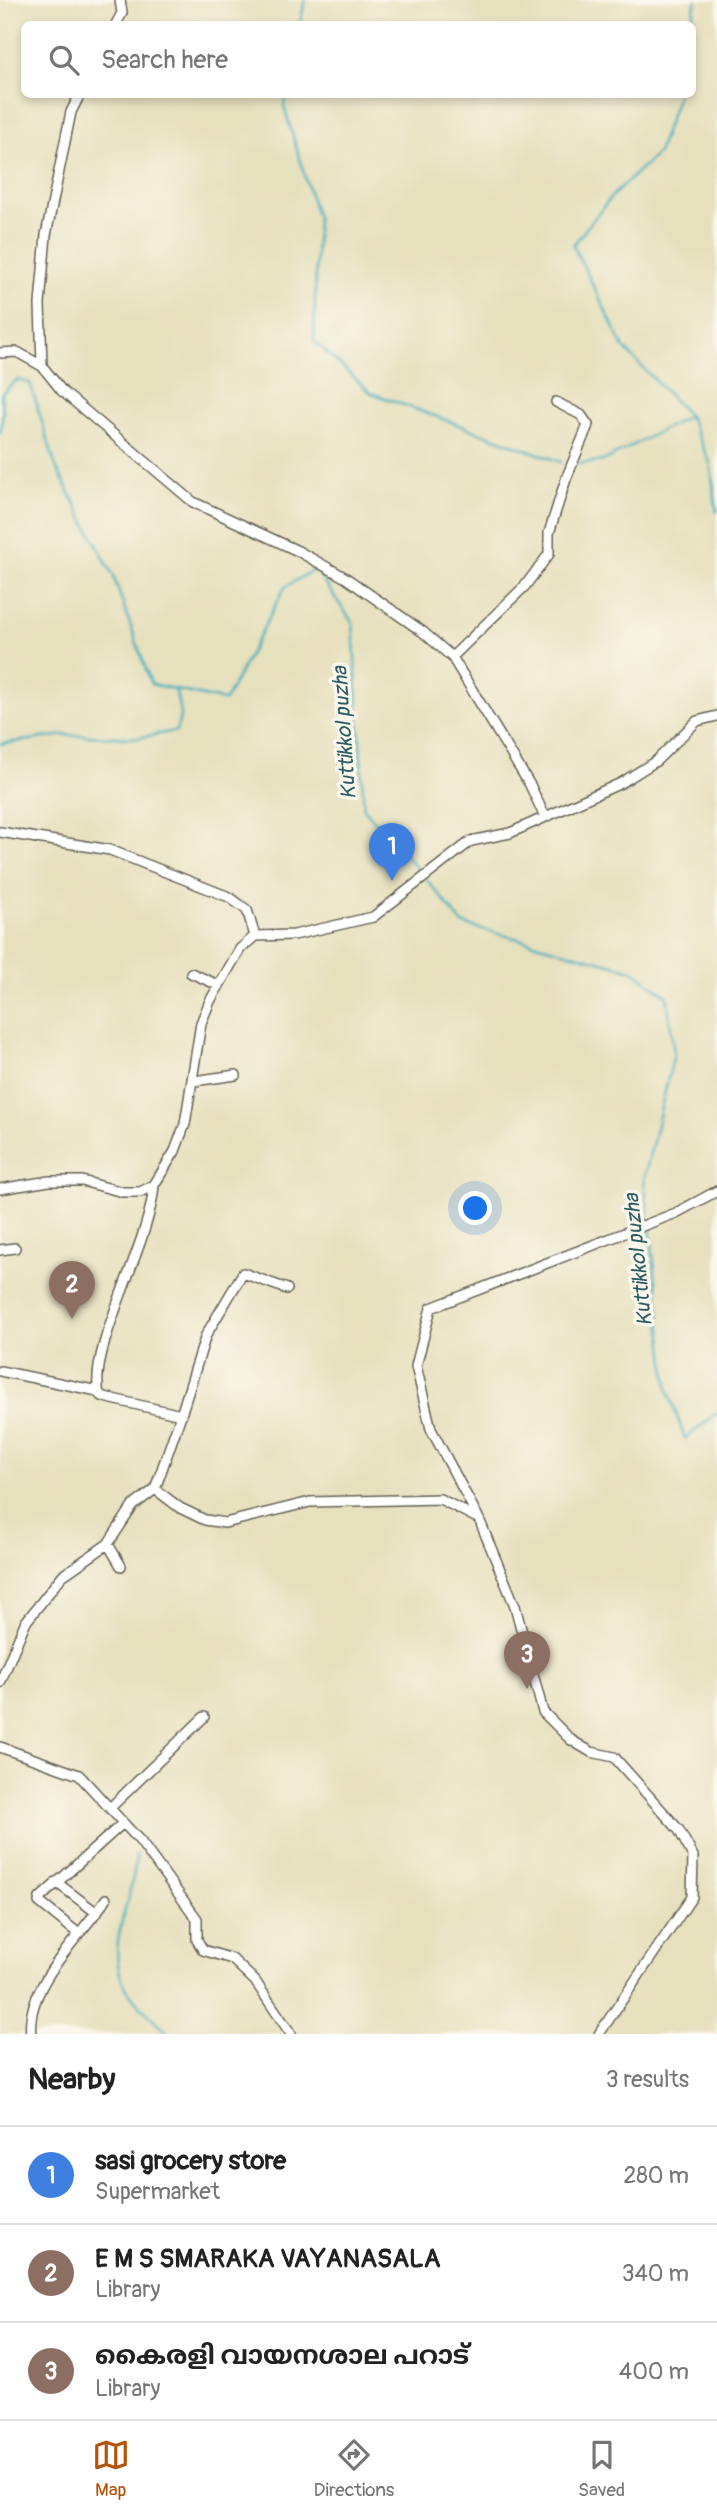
<!DOCTYPE html>
<html lang="en">
<head>
<meta charset="utf-8">
<style>
  body { margin:0; font-family:Pangolin,"Noto Sans Malayalam",sans-serif; background:#f6f6f6; color:#222 }
  .you { position:absolute; left:476px; top:1209px; width:24px; height:24px; margin:-18px; border:5px solid #fff; border-radius:50%; background:#1a73e8; box-shadow:0 0 0 10px #1a73e833 }
  .badge { display:grid; place-items:center; width:46px; height:46px; border-radius:50%; background:#b45309; color:#fff; font-size:23px; font-weight:700 }
  .pin { position:absolute; translate:-50% -58px; filter:drop-shadow(0 2px 4px #0008) }
  .pin::after { content:''; position:absolute; top:37px; width:24px; height:21px; background:inherit; clip-path:polygon(0 0,100% 0,50% 100%) }
  .list { margin:0; padding:0; list-style:none }
  h2 { display:flex; justify-content:space-between; align-items:center; height:91px; margin:0; padding:0 28px; font-size:30px }
  h2 small { font-size:23px; font-weight:400; color:#767676 }
  .list li { display:grid; grid-template-columns:46px 1fr auto; gap:21px; align-items:center; box-sizing:border-box; height:98px; padding:0 28px; border-top:2px solid #e0e0e0 }
  .list b { display:block; font-size:26px; white-space:nowrap }
  .list p { margin:0; font-size:23px; white-space:nowrap; color:#767676 }
  .list em { font-size:23px; font-style:normal; color:#767676 }
  .icon { flex:none; width:38px; height:38px; fill:none; stroke:currentColor; stroke-width:2; stroke-linecap:round; stroke-linejoin:round }
  .map { position:relative; flex:none; width:717px; height:2034px; overflow:hidden }
  .search { position:absolute; background:#fff; box-shadow:0 4px 10px #0003; left:21px; right:21px; top:21px; height:77px; display:flex; align-items:center; gap:18px; box-sizing:border-box; padding:0 24px; border-radius:10px; color:#767676; font-size:26px }
  .sheet { height:385px; background:#fff }
  nav { display:flex; justify-content:space-around; align-items:center; box-sizing:border-box; height:98px; border-top:2px solid #e0e0e0; background:#fff; font-size:19px; color:#767676 }
  nav a { display:grid; justify-items:center; gap:4px }
  nav .on { color:#b45309 }
  .map>svg:first-child { display:block }
  .lines { fill:none; stroke-linecap:round; stroke-linejoin:round }
  .stream { stroke:#3fadbd; stroke-width:2.5 }
  .minor-casing { stroke:#636154; stroke-width:12 }
  .minor { stroke:#fff; stroke-width:9 }
  .labels { text-anchor:middle; stroke-width:7; stroke-linejoin:round; paint-order:stroke }
  .water-label { font-size:21px; font-style:italic; fill:#2c5d64; stroke:#fbf7ec }
</style>
</head>
<body>
<div class="map">
<svg width="717" height="2034" viewBox="0 0 717 2034">
  <rect width="100%" height="100%" fill="#fbf7ec"/>
  <filter id="ink" filterUnits="userSpaceOnUse"><feTurbulence type="fractalNoise" baseFrequency=".0143" numOctaves="2"/><feDisplacementMap in="SourceGraphic" scale="14" xChannelSelector="R" yChannelSelector="G"/><feConvolveMatrix kernelMatrix="1 2 1 2 8 2 1 2 1" color-interpolation-filters="sRGB"/></filter>
  <filter id="wash" filterUnits="userSpaceOnUse"><feTurbulence type="fractalNoise" baseFrequency=".00686" numOctaves="4" result="noise"/><feDisplacementMap in="SourceGraphic" scale="28" xChannelSelector="R" yChannelSelector="G"/><feGaussianBlur stdDeviation="1.57" result="paint"/><feColorMatrix in="noise" values="0 0 0 0 0 0 0 0 0 0 0 0 0 0 0 0 0 1.4 0 .05"/><feComposite in="paint" operator="in"/></filter>
  <g filter="url(#wash)">
    <rect width="100%" height="100%" fill="#e7e0bd"/>
    <g class="lines">
      <!-- stream -->
      <path class="stream" d="M 300,24 L 305,0
        M 691,24 L 696,0
        M 287,94 L 284,106 L 317,218 L 314,341 L 371,393 L 561,462
        M 678,94 L 658,153 L 612,196 L 573,245 L 624,348 L 689,416
        M 0,433 L 3,412 L 1,394 L 17,380 L 30,383 L 56,467 L 113,575 L 151,684 L 225,701 L 285,587 L 315,569 L 353,623 L 364,809 L 423,875
        M 575,464 L 603,461 L 689,416 L 710,463 L 717,512
        M 0,744 L 65,735 L 137,738 L 176,731 L 181,714 L 175,690
        M 427,880 L 463,924 L 632,970 L 667,996 L 674,1054 L 644,1179 L 649,1220
        M 650,1227 L 668,1390 L 685,1439 L 717,1413
        M 136,1855 C 135,1897 105,1941 123,1982 C 133,2003 154,2017 169,2034"/>
    </g>
  </g>
  <g filter="url(#ink)">
    <g class="lines">
      <defs>
        <path id="minor" d="M 116,24 L 122,13 L 120,0
          M 80,94 L 71,112 L 46,235 L 40,304 L 42,366 L 62,391 L 193,502 L 298,551 L 346,578 L 423,632 L 452,657 L 530,785 L 545,817
          M 0,353 L 17,352 L 42,366
          M 452,657 L 525,586 L 549,554 L 549,533 L 566,479 L 588,425 L 581,415 L 556,402
          M 0,832 L 110,850 L 229,897 L 247,910 L 255,936
          M 191,973 L 218,985
          M 194,1081 L 236,1075
          M 154,1185 C 150,1245 88,1347 99,1394 L 104,1397 L 181,1415 L 155,1489 L 180,1508 L 205,1520 L 225,1523 L 310,1502 L 440,1499 L 479,1519 L 515,1606 L 543,1712 L 571,1740 L 591,1752 L 614,1757 L 679,1830 L 693,1856 L 692,1897 L 599,2034
          M 0,1189 L 49,1181 L 82,1181 L 123,1192 L 140,1192 L 154,1185 L 175,1151 L 185,1124 L 201,1023 L 210,1001 L 240,949 L 255,936 L 294,935 L 373,917 L 471,841 L 510,833 L 621,783 L 656,761 L 697,721 L 717,716
          M 0,1250 L 15,1248
          M 0,1371 L 98,1391
          M 181,1415 L 206,1335 L 243,1273 L 287,1289
          M 478,1517 L 431,1429 L 416,1366 L 431,1308 L 676,1213 L 717,1191
          M 108,1544 L 121,1566
          M 0,1683 L 25,1623 L 62,1576 L 108,1544 L 133,1506 L 155,1489
          M 0,1747 L 79,1775 L 140,1841 L 197,1919 L 197,1940 L 203,1950 L 232,1959 L 255,1981 L 291,2034
          M 110,1808 L 204,1717
          M 56,1882 L 97,1913
          M 79,1934 L 39,1902 L 40,1898 L 123,1823
          M 31,2034 C 25,1986 80,1937 106,1899"/>
      </defs>
      <!-- minor casing -->
      <use href="#minor" class="minor-casing"/>
      <!-- minor -->
      <use href="#minor" class="minor"/>
    </g>
  </g>
  <g class="labels">
    <!-- water labels -->
    <g class="water-label">
      <text transform="translate(344 733) rotate(-94)" y="7">Kuttikkol puzha</text>
      <text transform="translate(638 1260) rotate(-96)" y="7">Kuttikkol puzha</text>
    </g>
  </g>
</svg>
<div class="you"></div>
<div class="pin badge" style="left:392px;top:881px;background:#3f7fe0">1</div>
<div class="pin badge" style="left:72px;top:1319px;background:#8d6e63">2</div>
<div class="pin badge" style="left:527px;top:1689px;background:#8d6e63">3</div>
<div class="search"><svg class="icon" aria-label="search" viewBox="0 0 24 24"><circle cx="10" cy="10" r="6"/><path d="M15 15l6 6"/></svg>Search here</div>
</div>
<section class="sheet">
<h2>Nearby<small>3 results</small></h2>
<ul class="list">
<li><span class="badge" style="background:#3f7fe0">1</span><div><b>sasi grocery store</b><p>Supermarket</p></div><em>280 m</em></li>
<li><span class="badge" style="background:#8d6e63">2</span><div><b>E M S SMARAKA VAYANASALA</b><p>Library</p></div><em>340 m</em></li>
<li><span class="badge" style="background:#8d6e63">3</span><div><b>കൈരളി വായനശാല പറാട്</b><p>Library</p></div><em>400 m</em></li>
</ul>
</section>
<nav>
<a class="on"><svg class="icon" aria-label="map" viewBox="0 0 24 24"><path d="M3 6l6-2 6 2 6-2v14l-6 2-6-2-6 2zM9 4v14M15 6v14"/></svg>Map</a>
<a><svg class="icon" aria-label="directions" viewBox="0 0 24 24"><path d="M12 3l9 9-9 9-9-9zM9 14v-3h6M13 9l2 2-2 2"/></svg>Directions</a>
<a><svg class="icon" aria-label="saved" viewBox="0 0 24 24"><path d="M7 4h10v16l-5-4-5 4z"/></svg>Saved</a>
</nav>
</body>
</html>
